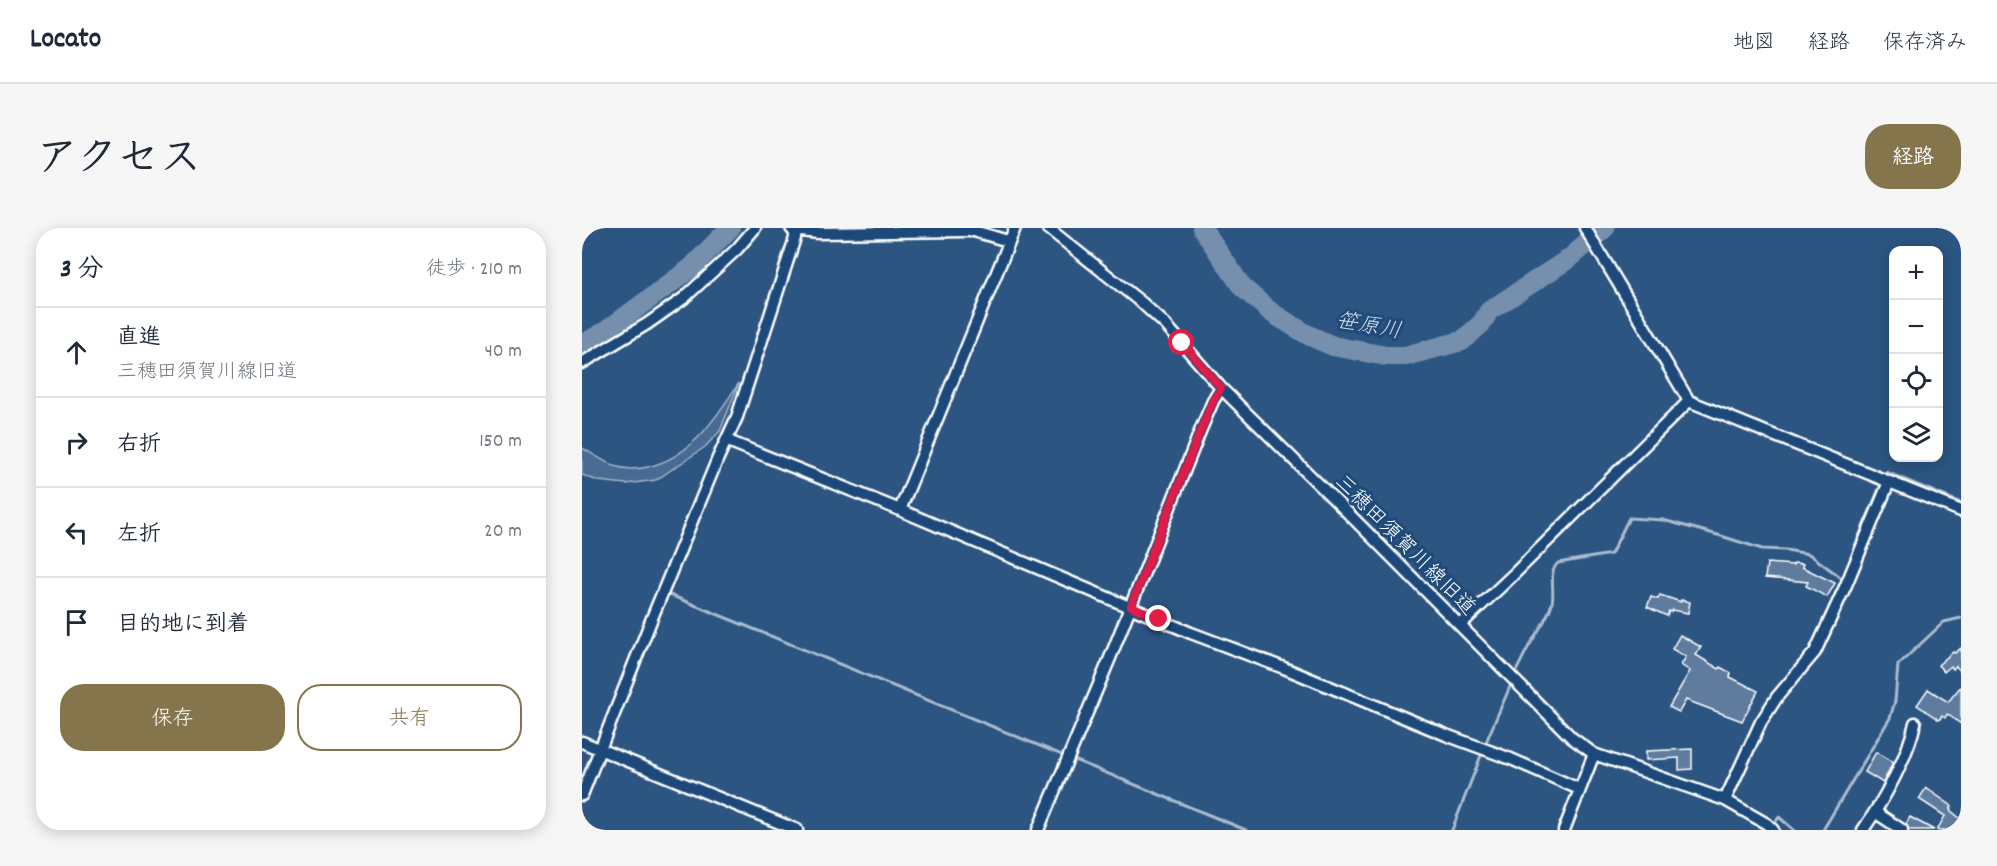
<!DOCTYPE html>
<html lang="ja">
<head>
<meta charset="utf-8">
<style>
  body { margin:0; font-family:Dekko,"Klee One",sans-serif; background:#f6f6f7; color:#1f2937 }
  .controls { position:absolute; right:18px; top:18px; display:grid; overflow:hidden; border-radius:12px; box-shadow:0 3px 15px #0003 }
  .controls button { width:54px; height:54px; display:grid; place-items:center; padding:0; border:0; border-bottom:2px solid #e0e1e3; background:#fff; color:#1f2937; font:30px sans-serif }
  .stop { position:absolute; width:18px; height:18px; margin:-14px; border:4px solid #e11d48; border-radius:50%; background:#fff }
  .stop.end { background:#e11d48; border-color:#fff; box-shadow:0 2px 6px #0008 }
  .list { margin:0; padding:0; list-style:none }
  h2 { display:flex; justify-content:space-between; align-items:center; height:78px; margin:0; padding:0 24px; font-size:26px }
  h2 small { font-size:20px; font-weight:400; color:#747a83 }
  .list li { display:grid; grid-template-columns:39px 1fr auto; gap:18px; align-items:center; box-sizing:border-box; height:90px; padding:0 24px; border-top:2px solid #e0e1e3 }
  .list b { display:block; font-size:22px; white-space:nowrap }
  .list p { margin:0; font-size:20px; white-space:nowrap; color:#747a83 }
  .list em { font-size:20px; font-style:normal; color:#747a83 }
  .actions { display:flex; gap:12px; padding:18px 24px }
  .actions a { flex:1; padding:14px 0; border:2px solid #84754c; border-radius:24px; text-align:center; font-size:21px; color:#84754c }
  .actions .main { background:#84754c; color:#fff }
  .icon { flex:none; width:33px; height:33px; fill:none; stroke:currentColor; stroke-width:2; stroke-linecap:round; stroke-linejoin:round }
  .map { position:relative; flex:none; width:1379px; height:602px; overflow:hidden; border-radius:24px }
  header { display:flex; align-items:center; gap:36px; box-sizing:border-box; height:84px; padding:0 30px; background:#fff; border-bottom:2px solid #e0e1e3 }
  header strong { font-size:28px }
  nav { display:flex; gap:33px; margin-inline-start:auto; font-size:21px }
  .intro { display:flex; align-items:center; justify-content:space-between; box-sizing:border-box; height:144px; padding:0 36px }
  h1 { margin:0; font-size:42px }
  .button { padding:15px 27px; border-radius:24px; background:#84754c; color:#fff; font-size:21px; font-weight:700 }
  main { display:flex; gap:36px; padding:0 36px }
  aside { flex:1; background:#fff; border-radius:24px; box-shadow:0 3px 15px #0003 }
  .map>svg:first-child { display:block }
  .green { fill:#486b92; stroke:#a4b5c8; stroke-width:1.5 }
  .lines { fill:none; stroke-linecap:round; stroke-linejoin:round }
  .stream { stroke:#acbcce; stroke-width:3 }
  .river { stroke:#748fad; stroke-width:20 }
  .building { fill:#5e7c9f; stroke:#fff; stroke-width:1.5 }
  .street-casing { stroke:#fff; stroke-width:15 }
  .street { stroke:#1f4a7a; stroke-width:10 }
  .route { stroke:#e11d48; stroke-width:8 }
  .labels { text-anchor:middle; stroke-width:6; stroke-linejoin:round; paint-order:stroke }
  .street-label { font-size:21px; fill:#fff; stroke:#1f4a7a }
  .water-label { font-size:22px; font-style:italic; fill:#d5dde6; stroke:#1f4a7a }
</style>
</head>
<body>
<header>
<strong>Locato</strong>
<nav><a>地図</a><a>経路</a><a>保存済み</a></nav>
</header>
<div class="intro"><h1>アクセス</h1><a class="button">経路</a></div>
<main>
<aside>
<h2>3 分<small>徒歩 · 210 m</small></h2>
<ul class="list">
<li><svg class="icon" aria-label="ahead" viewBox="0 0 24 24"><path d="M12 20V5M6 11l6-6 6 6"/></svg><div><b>直進</b><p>三穂田須賀川線旧道</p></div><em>40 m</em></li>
<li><svg class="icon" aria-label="right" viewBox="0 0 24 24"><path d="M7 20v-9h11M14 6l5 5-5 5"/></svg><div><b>右折</b></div><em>150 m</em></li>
<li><svg class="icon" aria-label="left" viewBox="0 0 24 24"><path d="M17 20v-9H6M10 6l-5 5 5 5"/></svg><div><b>左折</b></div><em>20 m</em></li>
<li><svg class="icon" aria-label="arrive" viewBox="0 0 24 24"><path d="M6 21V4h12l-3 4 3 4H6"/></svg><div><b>目的地に到着</b></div></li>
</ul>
<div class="actions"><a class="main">保存</a><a>共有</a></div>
</aside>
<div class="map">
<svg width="1379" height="602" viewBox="0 0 1379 602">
  <rect width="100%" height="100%" fill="#2c5582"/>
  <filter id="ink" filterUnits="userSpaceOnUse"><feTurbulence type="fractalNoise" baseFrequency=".0167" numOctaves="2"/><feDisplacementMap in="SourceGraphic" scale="12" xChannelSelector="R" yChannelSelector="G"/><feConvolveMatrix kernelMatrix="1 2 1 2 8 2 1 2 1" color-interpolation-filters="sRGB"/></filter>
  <g filter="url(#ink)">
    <!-- green -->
    <path class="green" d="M 157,155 L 138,203 L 123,219 L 74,252 L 44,256 L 16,253 L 0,247 L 0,220 C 11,226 21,233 32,238 C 46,243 60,241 73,237 C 114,224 134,188 157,155 Z"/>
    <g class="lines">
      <!-- stream -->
      <path class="stream" d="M 1302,248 L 1304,244 L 1379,275
        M 1265,342 L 1274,315 L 1300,254
        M 83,365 L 664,602
        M 932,447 C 938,436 943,424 950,413 C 957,401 966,390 970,375 C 973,361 966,344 976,335 L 1029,326 L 1047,290 L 1081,292 L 1136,307 L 1180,321 L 1204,322 L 1227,326 L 1261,351 L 1262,349
        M 13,517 L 23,496
        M 1191,598 L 1197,589 L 1212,602
        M 870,602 L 907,507 L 930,454
        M 1241,602 L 1308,490 L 1313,473 L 1316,437 L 1362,394 L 1379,390"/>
      <!-- river -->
      <path class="river" d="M 620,0 L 660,59 L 690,85 L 726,107 L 751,118 L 804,128 L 823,128 L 880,113 L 900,95 L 907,83 L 988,30 L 1023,0
        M 0,117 L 24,103 L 109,40 L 148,0"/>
    </g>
    <!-- building -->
    <path class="building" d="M 1185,335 L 1211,337 L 1212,335 L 1221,336 L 1220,339 L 1253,355 L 1245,369 L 1224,358 L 1226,354 L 1183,350 Z
      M 1078,367 L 1099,374 L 1099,372 L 1108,374 L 1106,385 L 1090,382 L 1089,384 L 1087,383 L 1085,388 L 1065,379 L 1069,369 L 1076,371 Z
      M 1098,407 L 1119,419 L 1114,427 L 1137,441 L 1138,439 L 1149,445 L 1148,449 L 1176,463 L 1160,493 L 1104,472 L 1097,484 L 1087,479 L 1108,443 L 1099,437 L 1104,429 L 1090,421 Z
      M 1379,420 L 1379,444 L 1374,438 L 1371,441 L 1369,438 L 1362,444 L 1356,437 L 1371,424 L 1373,425 Z
      M 1379,458 L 1379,496 L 1365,486 L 1363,490 L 1360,488 L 1357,492 L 1335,477 L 1346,461 L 1366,474 Z
      M 1110,521 L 1110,541 L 1097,542 L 1097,530 L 1064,532 L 1064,523 Z
      M 1294,524 L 1311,534 L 1301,555 L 1283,544 Z
      M 1344,560 L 1370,578 L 1368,582 L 1379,591 L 1370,602 L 1355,602 L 1363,588 L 1337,571 Z
      M 1328,589 L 1352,602 L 1327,602 L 1324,596 Z"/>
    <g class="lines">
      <defs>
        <path id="street" d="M 466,0 L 560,75 L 583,96 L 639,160 L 767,286 L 990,510 L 1012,526 L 1143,572 L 1185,596 L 1191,602
          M 1003,0 L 1107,173 L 1379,283
          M 213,5 L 219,3 L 236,5 L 382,3 L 392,3 L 426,13
          M 0,135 L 65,96 L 102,70 L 155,21 L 173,0
          M 146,213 L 318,282 L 609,405 L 702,440 L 864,507 L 929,531 L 997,561
          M 318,282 L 433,0
          M 878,397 L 931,347 L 1107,173
          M 0,514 L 215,602
          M 0,567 L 70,390 L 136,230 L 155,189 L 213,10 L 213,5 L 209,0
          M 1143,572 L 1179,494 L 1195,469 L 1233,424 L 1264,357 L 1307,254
          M 1293,584 L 1320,602
          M 456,602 L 528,430 L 619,201 L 631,173 L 639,160
          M 982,602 L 1012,526
          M 1281,602 C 1301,573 1326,529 1333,495"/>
      </defs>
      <!-- street casing -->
      <use href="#street" class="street-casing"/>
      <!-- street -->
      <use href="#street" class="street"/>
    </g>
  </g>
  <g class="lines" filter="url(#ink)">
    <!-- route -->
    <path class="route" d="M 577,391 L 549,378 L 619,201 L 631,173 L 639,160 L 600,115"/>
  </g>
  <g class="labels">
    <!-- street labels -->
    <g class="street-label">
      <text transform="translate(824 316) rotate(45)" y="7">三穂田須賀川線旧道</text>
    </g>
    <!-- water labels -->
    <g class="water-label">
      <text transform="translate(787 96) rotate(10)" y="8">笹原川</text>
    </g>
  </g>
</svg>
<div class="controls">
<button>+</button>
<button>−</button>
<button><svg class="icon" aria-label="locate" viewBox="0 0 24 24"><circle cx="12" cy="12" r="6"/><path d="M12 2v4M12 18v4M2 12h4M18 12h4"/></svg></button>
<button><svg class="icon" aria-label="layers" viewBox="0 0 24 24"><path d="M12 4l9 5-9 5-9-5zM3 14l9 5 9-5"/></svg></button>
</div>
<div class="stop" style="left:600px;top:115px"></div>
<div class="stop end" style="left:577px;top:391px"></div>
</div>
</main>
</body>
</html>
